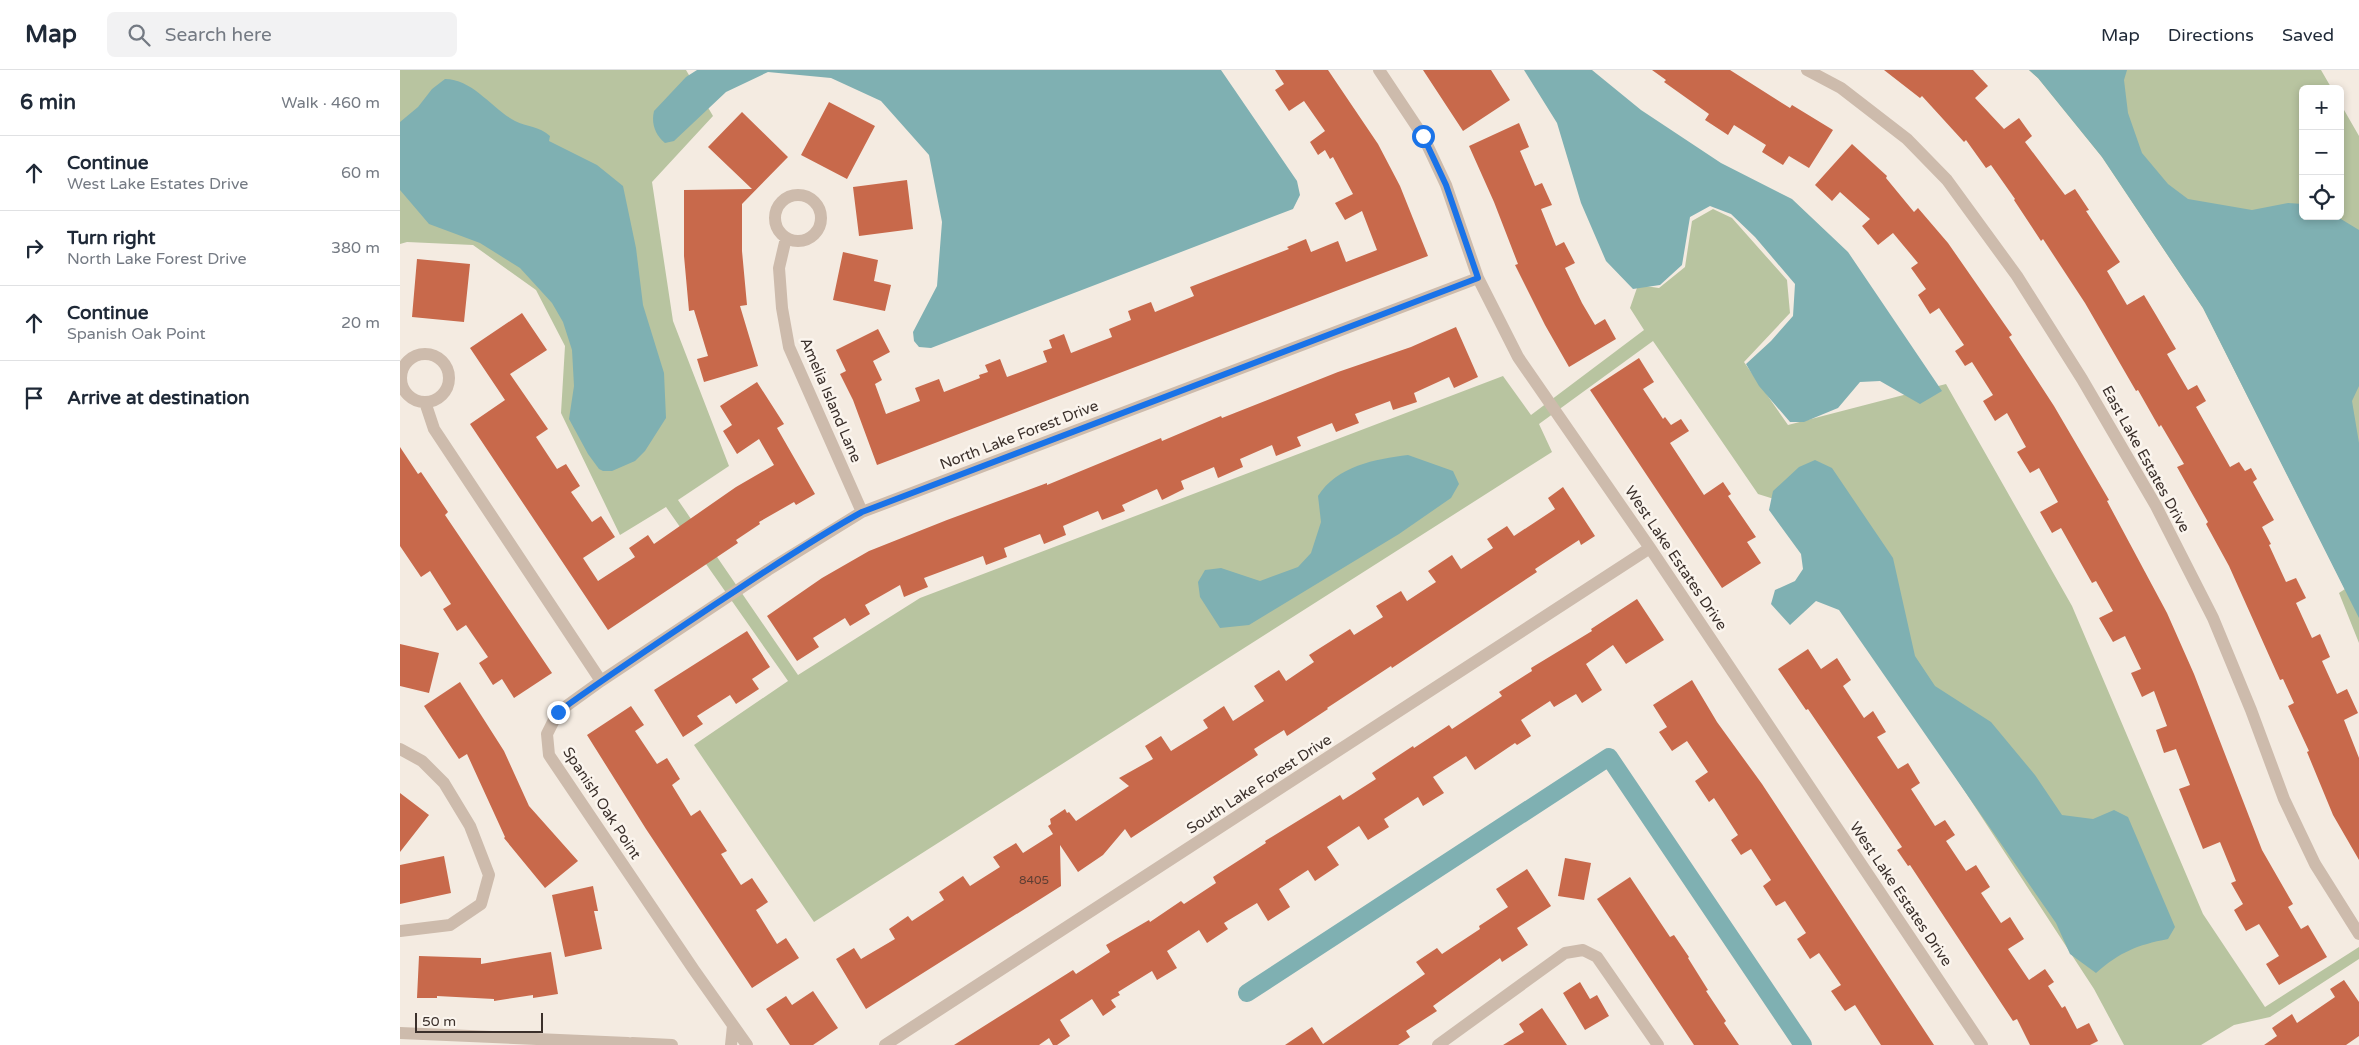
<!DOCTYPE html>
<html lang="en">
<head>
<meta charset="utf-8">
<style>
  body { margin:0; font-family:"Varela Round",sans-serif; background:#f2f2f3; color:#1f2937 }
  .controls { position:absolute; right:15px; top:15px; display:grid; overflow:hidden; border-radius:8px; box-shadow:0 2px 8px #0003 }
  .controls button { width:45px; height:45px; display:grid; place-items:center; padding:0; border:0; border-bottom:1px solid #e0e1e3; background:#fff; color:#1f2937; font:25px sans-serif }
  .scale { position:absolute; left:15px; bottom:12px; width:128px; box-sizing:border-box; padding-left:5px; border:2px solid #3b302b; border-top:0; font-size:14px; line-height:18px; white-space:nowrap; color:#3b302b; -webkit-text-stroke:4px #fbf5ee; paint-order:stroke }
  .stop { position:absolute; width:15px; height:15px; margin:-11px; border:4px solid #1a73e8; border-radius:50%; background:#fff }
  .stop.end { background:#1a73e8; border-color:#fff; box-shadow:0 1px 5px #0008 }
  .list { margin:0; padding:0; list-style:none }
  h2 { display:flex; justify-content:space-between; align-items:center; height:65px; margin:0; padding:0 20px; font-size:21px }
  h2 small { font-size:16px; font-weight:400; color:#747a83 }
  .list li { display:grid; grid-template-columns:32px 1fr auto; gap:15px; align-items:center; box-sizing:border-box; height:75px; padding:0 20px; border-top:1px solid #e0e1e3 }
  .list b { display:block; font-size:19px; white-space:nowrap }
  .list p { margin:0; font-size:16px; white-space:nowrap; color:#747a83 }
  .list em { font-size:16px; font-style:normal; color:#747a83 }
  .icon { flex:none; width:28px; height:28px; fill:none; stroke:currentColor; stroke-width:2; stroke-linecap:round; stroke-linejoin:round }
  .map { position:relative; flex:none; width:1959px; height:975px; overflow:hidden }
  header { display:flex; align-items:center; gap:30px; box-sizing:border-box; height:70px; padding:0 25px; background:#fff; border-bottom:1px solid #e0e1e3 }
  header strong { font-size:24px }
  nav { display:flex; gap:28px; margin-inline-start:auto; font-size:18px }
  .search { width:350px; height:45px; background:#f2f2f3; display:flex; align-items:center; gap:12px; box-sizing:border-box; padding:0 18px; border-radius:8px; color:#747a83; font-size:19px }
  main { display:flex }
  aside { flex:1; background:#fff }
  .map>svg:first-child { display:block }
  .green { fill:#b8c4a0 }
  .water { fill:#7fb0b2 }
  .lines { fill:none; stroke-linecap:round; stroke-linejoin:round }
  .canal { stroke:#7fb0b2; stroke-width:18 }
  .building { fill:#c8694b }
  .street { stroke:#cdbbac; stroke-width:12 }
  .route { stroke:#1a73e8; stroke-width:6 }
  .labels { text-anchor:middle; stroke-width:5; stroke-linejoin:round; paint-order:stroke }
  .number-label { font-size:12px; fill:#5e3e33 }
  .street-label { font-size:15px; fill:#3b302b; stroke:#fbf5ee }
</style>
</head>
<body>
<header>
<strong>Map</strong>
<div class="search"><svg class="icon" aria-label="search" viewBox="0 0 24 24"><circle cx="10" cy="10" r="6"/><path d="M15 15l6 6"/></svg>Search here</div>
<nav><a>Map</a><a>Directions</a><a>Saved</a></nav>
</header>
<main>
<aside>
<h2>6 min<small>Walk · 460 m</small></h2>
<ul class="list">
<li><svg class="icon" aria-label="ahead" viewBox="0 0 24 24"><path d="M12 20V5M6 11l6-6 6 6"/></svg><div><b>Continue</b><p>West Lake Estates Drive</p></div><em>60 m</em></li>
<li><svg class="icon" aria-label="right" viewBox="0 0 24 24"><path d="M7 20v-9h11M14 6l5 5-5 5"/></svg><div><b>Turn right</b><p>North Lake Forest Drive</p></div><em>380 m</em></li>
<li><svg class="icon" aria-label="ahead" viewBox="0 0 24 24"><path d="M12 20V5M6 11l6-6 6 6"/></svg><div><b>Continue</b><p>Spanish Oak Point</p></div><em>20 m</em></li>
<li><svg class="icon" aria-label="arrive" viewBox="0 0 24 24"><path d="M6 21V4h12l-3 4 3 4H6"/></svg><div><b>Arrive at destination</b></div></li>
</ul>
</aside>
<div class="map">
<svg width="1959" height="975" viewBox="0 0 1959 975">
  <rect width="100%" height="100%" fill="#f4ebe1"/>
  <!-- green -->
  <path class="green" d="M 0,0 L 286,0 L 313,46 L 252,112 L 273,251 L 329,396 L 278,430 L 398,605 L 520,528 L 1103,306 L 1131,345 L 1244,260 L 1230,238 L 1238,215 L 1259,218 L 1285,197 L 1292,151 L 1313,139 L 1332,148 L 1387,210 L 1390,243 L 1344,292 L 1388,355 L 1546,314 L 1672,536 L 1803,844 L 1865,937 L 1959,877 L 1959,889 L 1870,947 L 1834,955 L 1801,975 L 1724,975 L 1694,919 L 1374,429 L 1358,424 L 1253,271 L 1139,354 L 1152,382 L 414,852 L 294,675 L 388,611 L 266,437 L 220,465 L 161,343 L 165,276 L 136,220 L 73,175 L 7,172 L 0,174 Z
    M 1629,0 L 1921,0 L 1932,19 L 1903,19 L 1903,146 L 1940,146 L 1940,33 L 1959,66 L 1959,573 L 1939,523 L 1945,519 L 1803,238 L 1702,87 L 1638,8 Z"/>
  <!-- water -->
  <path class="water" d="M 297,0 L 821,0 L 897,111 L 900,125 L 893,139 L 531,278 L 519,277 L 514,271 L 513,262 L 537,216 L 542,152 L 529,85 L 481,31 L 431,8 L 368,2 L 326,22 L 274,71 L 265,73 C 255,65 251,53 254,41 L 286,7 Z
    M 1124,0 L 1192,0 L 1241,40 L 1321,93 L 1392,129 L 1448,182 L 1542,321 L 1520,334 L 1480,311 L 1460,312 L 1438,338 L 1404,352 L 1390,352 L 1359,316 L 1346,294 L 1371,271 L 1393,246 L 1395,214 L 1355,167 L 1331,144 L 1310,136 L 1290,147 L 1282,195 L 1260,215 L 1233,219 L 1206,191 L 1181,133 L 1157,53 Z
    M 1629,0 L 1727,0 L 1724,10 L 1728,43 L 1742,83 L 1768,114 L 1788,129 L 1852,140 L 1888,133 L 1903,134 L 1903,146 L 1936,146 L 1959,160 L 1959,316 L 1952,331 L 1959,373 L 1959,548 L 1803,238 L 1702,87 L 1638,8 Z
    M 45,9 C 73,9 92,39 115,51 C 127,57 139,56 150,66 L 149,71 L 197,95 L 223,116 L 236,178 L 243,235 L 264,303 L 266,348 L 245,381 L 235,391 L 212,401 L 203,401 L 199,399 L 188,384 L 169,349 L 174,316 L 172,280 L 163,252 L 152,233 L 120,198 L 80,173 L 29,154 L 0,120 L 0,52 L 18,37 L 32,19 Z
    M 1008,385 L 1053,401 L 1059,414 L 1051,428 L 999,464 L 849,555 L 820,558 L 800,527 L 798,512 L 805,500 L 821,498 L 860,511 L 898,497 L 911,483 L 921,452 L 918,426 C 937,396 975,389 1008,385 Z
    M 1415,390 L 1432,398 L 1493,488 L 1515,586 L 1535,616 L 1591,652 L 1635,705 L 1662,745 L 1693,749 L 1714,740 L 1728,747 L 1775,857 L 1768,869 C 1737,875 1720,882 1696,903 L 1670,884 L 1656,853 L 1439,540 L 1416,531 L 1390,555 L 1371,534 L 1375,520 L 1395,511 L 1403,499 L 1401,484 L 1369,440 L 1373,421 L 1399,397 Z"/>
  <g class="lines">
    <!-- canal -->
    <path class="canal" d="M 847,923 L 1209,687 L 1403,975"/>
  </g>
  <!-- building -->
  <path class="building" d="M 875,0 L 928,0 L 978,74 L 1000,116 L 1028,186 L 477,395 L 453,330 L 440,304 L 446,301 L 436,280 L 478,259 L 490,282 L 473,291 L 482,310 L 475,314 L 486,344 L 520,331 L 515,318 L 539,309 L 544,322 L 580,308 L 579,305 L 588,302 L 585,295 L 600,289 L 607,307 L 647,292 L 643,281 L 652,278 L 649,270 L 664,264 L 671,283 L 712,267 L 709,259 L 731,250 L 728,241 L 751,232 L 755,242 L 794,226 L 790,217 L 889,179 L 887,177 L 906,169 L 911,182 L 938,171 L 946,192 L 977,180 L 962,141 L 945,150 L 935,133 L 953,124 L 933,87 L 930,89 L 925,80 L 918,85 L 910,72 L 925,61 L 904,31 L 889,41 L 875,20 L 884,14 Z
    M 1023,0 L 1091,0 L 1110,30 L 1063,61 Z
    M 1252,0 L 1330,0 L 1390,38 L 1392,35 L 1433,60 L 1409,98 L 1389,86 L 1383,95 L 1362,82 L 1366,75 L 1334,55 L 1328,65 L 1305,50 L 1309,44 L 1264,12 L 1266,10 Z
    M 1484,0 L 1573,0 L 1588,16 L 1575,28 L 1604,59 L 1619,48 L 1632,66 L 1625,72 L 1665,125 L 1675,119 L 1689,140 L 1686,141 L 1720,192 L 1707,201 L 1727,235 L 1744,225 L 1756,245 L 1776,279 L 1767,284 L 1788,320 L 1797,315 L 1806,331 L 1796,337 L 1830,397 L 1839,392 L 1845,401 L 1851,398 L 1857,409 L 1853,412 L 1874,450 L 1862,457 L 1871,474 L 1869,475 L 1886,512 L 1896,508 L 1906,528 L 1896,533 L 1912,568 L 1920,564 L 1930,587 L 1922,591 L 1937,624 L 1947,619 L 1958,643 L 1944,650 L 1959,688 L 1959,790 L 1933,745 L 1907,682 L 1909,681 L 1888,636 L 1894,633 L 1883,609 L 1880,610 L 1829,496 L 1806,454 L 1808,452 L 1777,397 L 1784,394 L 1761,355 L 1759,357 L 1738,320 L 1736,321 L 1685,233 L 1643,169 L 1641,171 L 1614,130 L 1615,129 L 1591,95 L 1586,98 L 1566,70 L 1564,72 L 1522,26 L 1520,28 Z
    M 429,32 L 475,56 L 447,109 L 401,85 Z
    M 342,42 L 388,87 L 342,134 L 342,181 L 347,235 L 340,236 L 358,296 L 304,312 L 297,289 L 308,286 L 294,240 L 289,241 L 284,186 L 284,120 L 352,119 L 308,77 Z
    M 1119,53 L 1129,77 L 1120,81 L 1135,116 L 1142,113 L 1152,135 L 1141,139 L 1156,176 L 1164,172 L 1175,193 L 1165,198 L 1182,233 L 1195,255 L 1205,249 L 1216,269 L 1169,297 L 1145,255 L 1115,195 L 1118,194 L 1094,132 L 1069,76 Z
    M 1452,74 L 1487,106 L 1486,108 L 1514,142 L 1518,138 L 1548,173 L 1612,265 L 1609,267 L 1654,336 L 1709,430 L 1707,431 L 1767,543 L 1794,604 L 1862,780 L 1893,834 L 1888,837 L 1901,859 L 1908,855 L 1927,887 L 1879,915 L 1866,894 L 1879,886 L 1859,854 L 1846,861 L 1834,840 L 1843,834 L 1831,813 L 1836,811 L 1820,772 L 1803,779 L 1779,719 L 1790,715 L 1776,679 L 1764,683 L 1756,660 L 1767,656 L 1754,621 L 1742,627 L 1731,603 L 1741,599 L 1725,566 L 1713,572 L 1699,548 L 1713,541 L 1696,511 L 1692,513 L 1661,458 L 1652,463 L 1640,442 L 1658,432 L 1639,398 L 1630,403 L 1617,382 L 1626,377 L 1607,343 L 1595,351 L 1583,331 L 1593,325 L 1572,292 L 1565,296 L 1555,281 L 1564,275 L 1539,238 L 1530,244 L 1518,225 L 1526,219 L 1511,198 L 1518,193 L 1493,163 L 1478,175 L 1462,156 L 1470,149 L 1440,122 L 1432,131 L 1415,115 Z
    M 507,110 L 513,159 L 459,166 L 453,117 Z
    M 443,182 L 478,190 L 474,211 L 491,215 L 485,241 L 433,230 Z
    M 17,189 L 70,194 L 64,252 L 12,247 Z
    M 122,243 L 147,280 L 110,304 L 148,359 L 136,367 L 157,399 L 166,394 L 180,416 L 171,422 L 192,452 L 201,446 L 215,467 L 183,488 L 198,511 L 235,487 L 229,478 L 248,465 L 254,474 L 336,417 L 374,395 L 359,369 L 337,384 L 323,361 L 332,355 L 320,336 L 357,312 L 384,354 L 377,358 L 415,424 L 396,435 L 394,432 L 359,452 L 360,454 L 336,470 L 338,473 L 208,560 L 70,354 L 105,330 L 70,278 Z
    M 1056,257 L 1078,307 L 1054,318 L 1049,307 L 1014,323 L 1017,332 L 993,340 L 990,331 L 955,344 L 959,353 L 936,362 L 932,353 L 897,367 L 901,376 L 876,386 L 872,375 L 840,389 L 843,397 L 818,408 L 814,397 L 781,411 L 784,419 L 762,430 L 757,419 L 722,435 L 725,441 L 702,450 L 698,441 L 663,456 L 666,465 L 644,474 L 640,464 L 604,478 L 607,487 L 586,495 L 583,486 L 524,508 L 528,517 L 504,527 L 500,515 L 465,535 L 470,544 L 450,556 L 445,548 L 413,568 L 419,577 L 397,591 L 367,546 L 422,508 L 469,481 L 547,450 L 647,413 L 647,415 L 761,368 L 762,371 L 821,346 L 822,348 L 938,302 L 1011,277 Z
    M 1239,288 L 1254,312 L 1243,319 L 1263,349 L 1265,347 L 1271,355 L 1281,349 L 1289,361 L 1270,373 L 1304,425 L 1323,412 L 1331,424 L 1328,426 L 1356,467 L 1347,472 L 1361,493 L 1322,518 L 1190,320 Z
    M 0,377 L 18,404 L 21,402 L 48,442 L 45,445 L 152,603 L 114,628 L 102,609 L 93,615 L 79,593 L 88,587 L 66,555 L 57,561 L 43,539 L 51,534 L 30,501 L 21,507 L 0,476 Z
    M 1163,417 L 1195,466 L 1181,475 L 1179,470 L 1135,499 L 1137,502 L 992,598 L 991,596 L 927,638 L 928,639 L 887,666 L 884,660 L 854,679 L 858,685 L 731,768 L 725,759 L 703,785 L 678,802 L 660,775 L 661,816 L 466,939 L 436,889 L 454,878 L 461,889 L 495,869 L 489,859 L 508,846 L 512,851 L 544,830 L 539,822 L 563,806 L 570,816 L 600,797 L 593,787 L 616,773 L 623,783 L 653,764 L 648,756 L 651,754 L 650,749 L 665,739 L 667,743 L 669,742 L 676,751 L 729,716 L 719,708 L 753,689 L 745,676 L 761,666 L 771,681 L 808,658 L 803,650 L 824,636 L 833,651 L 864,631 L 854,616 L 879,600 L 886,611 L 914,592 L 909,585 L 950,559 L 954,565 L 983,547 L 976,536 L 1001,521 L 1007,531 L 1036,512 L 1028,501 L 1052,485 L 1061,499 L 1093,478 L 1087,469 L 1107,456 L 1114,466 L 1155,439 L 1148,428 Z
    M 1237,529 L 1264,570 L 1226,594 L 1213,575 L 1186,594 L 1202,620 L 1182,633 L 1176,624 L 1154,637 L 1150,631 L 1121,650 L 1131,666 L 1117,675 L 1115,673 L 1075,700 L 1066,686 L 1033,707 L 1044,723 L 1023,736 L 1018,727 L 984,749 L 989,757 L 968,770 L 959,756 L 927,777 L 939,795 L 915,811 L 908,800 L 879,819 L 890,837 L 868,851 L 857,833 L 824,853 L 828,859 L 807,873 L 799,860 L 767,881 L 777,898 L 757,910 L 752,901 L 718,922 L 720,925 L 711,930 L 716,937 L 703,946 L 692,929 L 660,950 L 670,966 L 657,975 L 653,975 L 649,968 L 639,975 L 554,975 L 673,900 L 676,904 L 710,882 L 706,875 L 749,850 L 750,852 L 781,831 L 784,834 L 816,813 L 813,807 L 866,773 L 865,771 L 940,725 L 943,730 L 976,709 L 972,703 L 1013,676 L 1014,678 L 1049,655 L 1052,659 L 1102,626 L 1099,622 L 1132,601 L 1131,598 L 1192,561 L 1191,559 Z
    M 347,561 L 370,597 L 352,609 L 359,619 L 336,634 L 330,625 L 297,646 L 303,654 L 283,667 L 254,620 Z
    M 0,574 L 39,583 L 29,623 L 0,616 Z
    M 1408,579 L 1421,599 L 1437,588 L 1451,610 L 1443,616 L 1464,648 L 1473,641 L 1486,662 L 1477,667 L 1498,699 L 1508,693 L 1520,713 L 1511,719 L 1535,756 L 1545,750 L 1555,765 L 1546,771 L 1566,801 L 1576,795 L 1590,817 L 1581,823 L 1601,853 L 1610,847 L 1624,869 L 1608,879 L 1629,910 L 1645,899 L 1654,912 L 1648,916 L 1662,938 L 1665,936 L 1677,959 L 1689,953 L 1698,971 L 1690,975 L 1630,975 L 1617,949 L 1613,951 L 1510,795 L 1508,796 L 1497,780 L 1502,777 L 1477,740 L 1408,639 L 1406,640 L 1378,599 Z
    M 1292,610 L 1317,652 L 1362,714 L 1534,975 L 1481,975 L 1455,935 L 1445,941 L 1431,921 L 1441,915 L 1419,883 L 1410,889 L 1397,869 L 1406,863 L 1385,831 L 1376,836 L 1363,816 L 1371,810 L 1351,779 L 1341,785 L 1331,770 L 1338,765 L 1314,728 L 1309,732 L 1295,711 L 1308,702 L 1287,671 L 1272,681 L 1259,662 L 1267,657 L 1253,635 Z
    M 60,612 L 104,681 L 129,736 L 178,791 L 145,818 L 104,768 L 105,767 L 67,684 L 59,689 L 24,636 Z
    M 231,636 L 244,655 L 235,661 L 257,694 L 267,688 L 280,709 L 272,715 L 291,746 L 300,740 L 327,781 L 321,784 L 341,815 L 352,808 L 368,832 L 356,840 L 377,874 L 386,868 L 399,888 L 352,918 L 246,759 L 187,665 Z
    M 0,723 L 29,745 L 0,782 Z
    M 44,786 L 51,823 L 0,834 L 0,795 Z
    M 1165,788 L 1191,793 L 1184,830 L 1158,826 Z
    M 1127,799 L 1151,836 L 1117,858 L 1128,875 L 1102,892 L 1100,888 L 1033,936 L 1037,941 L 1006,961 L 1010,967 L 998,975 L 885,975 L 912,957 L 923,974 L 1025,904 L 1016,892 L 1037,878 L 1042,884 L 1080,859 L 1079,856 L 1108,837 L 1096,819 Z
    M 1230,807 L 1270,867 L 1274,865 L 1289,887 L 1288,888 L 1308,920 L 1306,921 L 1326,951 L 1324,953 L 1339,975 L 1294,975 L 1197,829 Z
    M 193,816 L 198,841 L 194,841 L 202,879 L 165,887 L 152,825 Z
    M 151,882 L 158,924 L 133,928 L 133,925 L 94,931 L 94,929 L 37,926 L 37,928 L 17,928 L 19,886 L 81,888 L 81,894 Z
    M 1944,910 L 1959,932 L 1959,966 L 1946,975 L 1864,975 L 1877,966 L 1872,958 L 1892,944 L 1897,953 L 1935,927 L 1930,919 Z
    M 1180,912 L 1190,929 L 1197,925 L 1209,946 L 1185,960 L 1163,923 Z
    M 413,921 L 438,958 L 413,975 L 390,975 L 366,939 L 386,926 L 392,935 Z
    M 1142,938 L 1167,975 L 1103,975 L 1124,962 L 1119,954 Z"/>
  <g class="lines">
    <!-- street -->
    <path class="street" d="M 979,0 L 1023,66 L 1046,115 L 1078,208 L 1118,287 L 1250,478 L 1582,975
      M 1407,0 L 1441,18 L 1507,69 L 1547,110 L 1617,206 L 1682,309 L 1756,436 L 1813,548 L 1851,640 L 1884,729 L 1915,794 L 1959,864
      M375 148a23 23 0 1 1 46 0a23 23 0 1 1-46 0Z
      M 386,168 L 379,198 L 382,238 L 389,277 L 462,442
      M1 308a24 24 0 1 1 48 0a24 24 0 1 1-48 0Z
      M 25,332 L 34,359 L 201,611 L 158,642 L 147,664 L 149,685 L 294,900 L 347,975
      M 201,611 L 368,500 L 462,442 L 1078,208
      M 0,679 L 22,691 L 44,713 L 70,756 L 89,805 L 81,834 L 50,855 L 0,861
      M 0,963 L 228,973
      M 232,973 L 272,975
      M 331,975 L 333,956
      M 485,975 L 1250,478
      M 1038,975 L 1165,883 L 1183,880 L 1197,887 L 1258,975"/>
  </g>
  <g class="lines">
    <!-- route -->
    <path class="route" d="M 158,642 C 209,605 262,570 314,535 C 363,503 411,470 462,442 L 1078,208 L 1046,115 L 1023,66"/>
  </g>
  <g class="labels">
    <!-- number labels -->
    <g class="number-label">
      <text x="634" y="814">8405</text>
    </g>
    <!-- street labels -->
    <g class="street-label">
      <text transform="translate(431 330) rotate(67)" y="5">Amelia Island Lane</text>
      <text transform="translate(619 365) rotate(-21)" y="5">North Lake Forest Drive</text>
      <text transform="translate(1746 389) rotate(61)" y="5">East Lake Estates Drive</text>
      <text transform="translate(1276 488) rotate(56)" y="5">West Lake Estates Drive</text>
      <text transform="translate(859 714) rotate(-33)" y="5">South Lake Forest Drive</text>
      <text transform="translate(202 733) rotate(57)" y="5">Spanish Oak Point</text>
      <text transform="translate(1501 824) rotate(56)" y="5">West Lake Estates Drive</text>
    </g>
  </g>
</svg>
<div class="controls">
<button>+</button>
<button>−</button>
<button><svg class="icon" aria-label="locate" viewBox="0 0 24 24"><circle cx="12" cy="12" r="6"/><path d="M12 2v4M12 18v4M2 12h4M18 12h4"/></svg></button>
</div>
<div class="scale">50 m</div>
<div class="stop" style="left:1023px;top:66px"></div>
<div class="stop end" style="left:158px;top:642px"></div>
</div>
</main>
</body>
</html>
